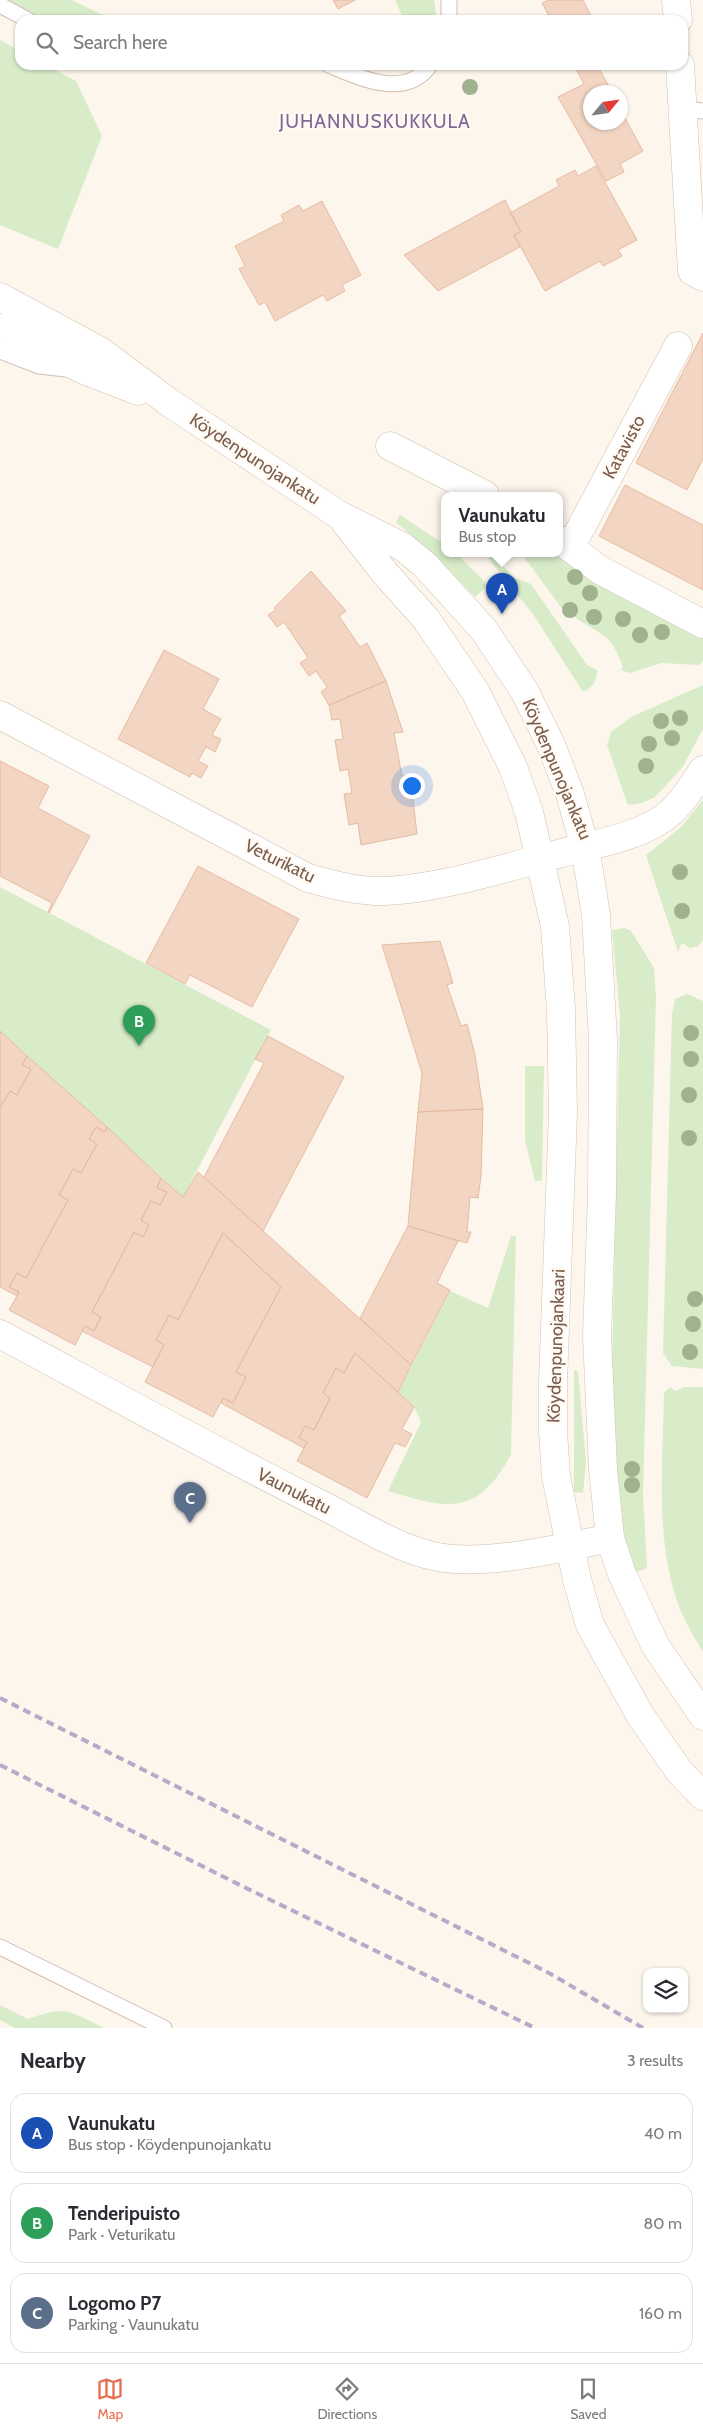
<!DOCTYPE html>
<html lang="en">
<head>
<meta charset="utf-8">
<style>
  body { margin:0; font-family:Cabin,sans-serif; background:#f2f2f3; color:#2b2b33 }
  .controls { position:absolute; right:15px; bottom:15px; display:grid; overflow:hidden; border-radius:10px; box-shadow:0 1px 4px #0004 }
  .controls button { width:45px; height:45px; display:grid; place-items:center; padding:0; border:0; border-bottom:1px solid #e1e1e2; background:#fff; color:#2b2b33; font:25px sans-serif }
  .compass { position:absolute; left:583px; top:85px; width:45px; height:45px; border-radius:50%; background:#fff; box-shadow:0 1px 4px #0004; rotate:61deg }
  .you { position:absolute; left:411px; top:785px; width:18px; height:18px; margin:-12px; border:4px solid #fff; border-radius:50%; background:#1a73e8; box-shadow:0 0 0 8px #1a73e833 }
  .badge { display:grid; place-items:center; width:32px; height:32px; border-radius:50%; background:#e76f51; color:#fff; font-size:16px; font-weight:700 }
  .pin { position:absolute; translate:-50% -41px; filter:drop-shadow(0 1px 2px #0008) }
  .pin::after { content:''; position:absolute; top:26px; width:18px; height:15px; background:inherit; clip-path:polygon(0 0,100% 0,50% 100%) }
  .popup { position:absolute; left:441px; top:492px; width:122px; height:65px; box-sizing:border-box; display:grid; place-content:center; border-radius:10px; background:#fff; filter:drop-shadow(0 1px 4px #0005); font-size:16px; white-space:nowrap; color:#7c7c81 }
  .popup b { font-size:19px; color:#2b2b33 }
  .popup::after { content:''; position:absolute; left:50%; top:100%; margin-left:-10px; border:10px solid transparent; border-top-color:#fff }
  .list { margin:0; padding:0; list-style:none }
  h2 { display:flex; justify-content:space-between; align-items:center; height:65px; margin:0; padding:0 20px; font-size:21px }
  h2 small { font-size:16px; font-weight:400; color:#7c7c81 }
  .list li { display:grid; grid-template-columns:32px 1fr auto; gap:15px; align-items:center; box-sizing:border-box; height:80px; margin:0 10px 10px; padding:0 10px; border:1px solid #e1e1e2; border-radius:15px }
  .list b { display:block; font-size:19px; white-space:nowrap }
  .list p { margin:0; font-size:16px; white-space:nowrap; color:#7c7c81 }
  .list em { font-size:16px; font-style:normal; color:#7c7c81 }
  .icon { flex:none; width:28px; height:28px; fill:none; stroke:currentColor; stroke-width:2; stroke-linecap:round; stroke-linejoin:round }
  .map { position:relative; flex:none; width:703px; height:2028px; overflow:hidden }
  .search { position:absolute; background:#fff; box-shadow:0 1px 4px #0004; left:15px; right:15px; top:15px; height:55px; display:flex; align-items:center; gap:12px; box-sizing:border-box; padding:0 18px; border-radius:15px; color:#7c7c81; font-size:19px }
  .sheet { height:335px; background:#fff }
  nav { display:flex; justify-content:space-around; align-items:center; box-sizing:border-box; height:70px; border-top:1px solid #e1e1e2; background:#fff; font-size:14px; color:#7c7c81 }
  nav a { display:grid; justify-items:center; gap:2px }
  nav .on { color:#e76f51 }
  .map>svg:first-child { display:block }
  .green { fill:#d8ecc9 }
  .building { fill:#f3d5c3; stroke:#e6bba3 }
  .lines { fill:none; stroke-linecap:round; stroke-linejoin:round }
  .service-casing { stroke:#d1beb0; stroke-width:17 }
  .minor-casing { stroke:#d1beb0; stroke-width:29 }
  .secondary-casing { stroke:#d6c0b0; stroke-width:29 }
  .service { stroke:#fff; stroke-width:15 }
  .minor { stroke:#fff; stroke-width:28 }
  .secondary { stroke:#fff; stroke-width:28 }
  .rail { stroke:#b9a8c9; stroke-width:4; stroke-dasharray:8 5; stroke-linecap:butt }
  .tree { fill:#a0b28e }
  .labels { text-anchor:middle; stroke-width:5; stroke-linejoin:round; paint-order:stroke }
  .street-label { font-size:18px; fill:#7a5c4d; stroke:#fffaf3 }
  .neighbourhood-label { font-size:19px; letter-spacing:1px; fill:#846695; stroke:#fffaf3 }
</style>
</head>
<body>
<div class="map">
<svg width="703" height="2028" viewBox="0 0 703 2028">
  <rect width="100%" height="100%" fill="#fdf6ec"/>
  <!-- green -->
  <path class="green" d="M 8,0 L 72,0 L 113,20 L 43,20 Z
    M 395,0 L 434,0 L 437,20 L 404,20 Z
    M 0,40 L 20,51 L 20,65 L 46,65 L 76,81 L 102,136 L 58,249 L 0,225 Z
    M 400,515 L 444,544 L 444,553 L 456,553 L 488,585 L 475,597 L 434,555 L 396,522 Z
    M 484,553 L 491,553 L 515,578 L 531,584 L 587,665 L 597,670 C 597,682 593,687 583,692 L 533,614 Z
    M 521,553 L 560,553 L 703,636 L 703,661 L 699,665 L 661,663 L 630,673 L 621,670 L 623,667 C 610,630 600,636 572,615 L 566,614 Z
    M 703,685 L 703,729 L 682,768 L 655,797 L 642,803 L 628,805 L 607,745 L 611,732 L 631,717 Z
    M 703,800 L 703,940 L 698,946 L 690,948 L 682,943 L 678,952 L 646,855 L 680,828 Z
    M 0,887 L 271,1030 L 183,1197 L 0,1031 Z
    M 625,928 L 631,931 L 654,968 L 656,997 L 643,1494 L 647,1568 L 634,1573 L 618,1513 L 611,1412 L 620,1015 L 612,930 Z
    M 687,994 L 703,1001 L 703,1369 L 672,1366 L 663,1353 L 672,1014 L 675,999 Z
    M 525,1066 L 544,1066 L 542,1181 L 535,1181 L 525,1140 Z
    M 511,1236 L 516,1236 L 511,1454 C 478,1517 447,1509 388,1491 L 421,1422 L 414,1407 L 398,1392 L 450,1291 L 488,1308 Z
    M 574,1370 L 578,1371 L 586,1462 L 583,1493 L 574,1492 Z
    M 670,1387 L 676,1391 L 684,1387 L 703,1387 L 703,1652 C 693,1635 682,1617 676,1598 C 655,1532 663,1461 664,1393 Z
    M 0,2005 L 28,2019 C 67,2005 69,2011 104,2028 L 15,2028 L 0,2020 Z"/>
  <!-- building -->
  <path class="building" d="M 333,0 L 355,0 L 338,9 Z
    M 549,0 L 583,0 L 593,20 L 551,20 L 542,3 Z
    M 574,65 L 597,65 L 612,92 L 590,92 L 590,122 L 620,122 L 620,109 L 643,151 L 620,164 L 624,172 L 606,181 L 558,97 L 584,84 Z
    M 596,166 L 637,240 L 618,250 L 622,256 L 603,266 L 600,261 L 545,291 L 514,235 L 521,232 L 510,213 L 559,186 L 556,180 L 575,170 L 578,176 Z
    M 505,200 L 521,232 L 514,235 L 520,247 L 438,291 L 404,255 Z
    M 322,201 L 361,275 L 342,285 L 345,291 L 327,301 L 323,295 L 275,321 L 265,302 L 259,305 L 239,269 L 245,266 L 235,246 L 284,221 L 281,215 L 299,205 L 303,211 Z
    M 703,333 L 703,459 L 687,490 L 636,463 Z
    M 625,485 L 703,525 L 703,590 L 599,536 Z
    M 311,571 L 346,611 L 339,616 L 360,647 L 367,643 L 386,681 L 329,705 L 321,692 L 327,687 L 316,671 L 309,676 L 300,663 L 308,658 L 284,622 L 277,627 L 268,615 L 276,610 L 274,608 Z
    M 164,650 L 219,679 L 203,709 L 221,719 L 212,735 L 221,739 L 215,752 L 206,747 L 198,761 L 208,766 L 201,778 L 192,773 L 190,777 L 118,739 Z
    M 386,681 L 403,732 L 394,733 L 402,776 L 410,775 L 417,834 L 361,845 L 358,823 L 349,825 L 344,794 L 352,793 L 348,769 L 340,771 L 335,740 L 343,739 L 340,719 L 332,720 L 329,705 Z
    M 0,761 L 49,786 L 38,808 L 90,836 L 49,913 L 48,912 L 52,903 L 0,876 Z
    M 198,866 L 299,919 L 252,1007 L 190,975 L 185,984 L 146,963 Z
    M 440,941 L 453,983 L 447,985 L 461,1026 L 467,1024 L 475,1055 L 483,1109 L 418,1112 L 422,1073 L 382,945 Z
    M 0,1031 L 27,1056 L 22,1065 L 31,1069 L 17,1095 L 10,1091 L 0,1108 Z
    M 268,1036 L 344,1077 L 263,1231 L 204,1177 L 264,1063 L 255,1059 Z
    M 27,1056 L 107,1127 L 105,1132 L 96,1127 L 89,1139 L 97,1144 L 81,1173 L 73,1169 L 59,1195 L 68,1200 L 26,1278 L 17,1273 L 9,1287 L 19,1292 L 17,1296 L 0,1287 L 0,1108 L 10,1091 L 17,1095 L 31,1069 L 22,1065 Z
    M 483,1109 L 481,1176 L 478,1198 L 470,1197 L 467,1232 L 471,1232 L 467,1243 L 408,1226 L 418,1112 Z
    M 96,1127 L 105,1132 L 107,1127 L 161,1178 L 157,1188 L 167,1192 L 160,1205 L 151,1201 L 141,1220 L 149,1225 L 143,1237 L 134,1232 L 92,1312 L 101,1317 L 94,1331 L 85,1326 L 75,1345 L 9,1310 L 19,1292 L 9,1287 L 17,1273 L 26,1278 L 68,1200 L 59,1195 L 73,1169 L 81,1173 L 97,1144 L 89,1139 Z
    M 198,1172 L 411,1365 L 398,1392 L 355,1353 L 344,1373 L 336,1368 L 323,1393 L 330,1398 L 314,1430 L 305,1426 L 299,1438 L 307,1442 L 304,1448 L 221,1403 L 223,1398 L 233,1403 L 246,1377 L 236,1372 L 281,1287 L 223,1233 L 178,1320 L 169,1315 L 156,1340 L 164,1345 L 153,1367 L 82,1331 L 85,1326 L 94,1331 L 101,1317 L 92,1312 L 134,1232 L 143,1237 L 149,1225 L 141,1220 L 151,1201 L 160,1205 L 167,1192 L 157,1188 L 161,1178 L 183,1197 Z
    M 408,1226 L 458,1241 L 437,1283 L 450,1290 L 411,1365 L 360,1318 Z
    M 223,1233 L 281,1287 L 236,1372 L 246,1377 L 233,1403 L 223,1398 L 213,1417 L 145,1382 L 164,1345 L 156,1340 L 169,1315 L 178,1320 Z
    M 355,1353 L 414,1407 L 402,1429 L 412,1434 L 405,1447 L 395,1443 L 367,1498 L 297,1461 L 307,1442 L 299,1438 L 305,1426 L 314,1430 L 330,1398 L 323,1393 L 336,1368 L 344,1373 Z"/>
  <g class="lines">
    <defs>
      <path id="service" d="M 449,0 L 449,20
        M 0,5 L 28,20
        M 329,65 C 360,78 406,100 430,65
        M 683,109 L 703,111
        M 0,351 L 39,366 L 66,369
        M 0,1947 L 164,2028"/>
      <path id="minor" d="M 676,0 L 678,20
        M 680,65 L 692,271 L 703,277
        M 390,446 L 485,495
        M 560,540 L 600,570 L 703,624
        M 570,548 L 678,346
        M 0,715 L 308,878 C 330,884 352,890 375,891 C 429,892 504,868 558,854 C 590,845 630,839 659,821 C 678,810 691,788 703,770
        M 0,1334 C 106,1391 211,1449 318,1503 C 355,1521 398,1550 438,1557 C 486,1566 562,1548 610,1538"/>
      <path id="secondary" d="M 0,297 L 100,351 L 170,403 L 339,515 L 403,547 L 425,565 L 484,630 L 525,692 L 551,745 L 570,794 L 585,847 L 596,915 L 603,1040 L 602,1194 L 597,1336 L 603,1469 L 610,1538 L 622,1574 L 655,1645 L 703,1716
        M 0,328 L 84,370 L 138,391
        M 345,522 L 384,572 L 426,619 L 475,691 L 513,767 L 529,812 L 555,926 L 561,1010 L 563,1112 L 553,1382 L 553,1431 L 556,1476 L 577,1580 L 590,1625 L 640,1715 L 679,1771 L 703,1796"/>
    </defs>
    <!-- service casing -->
    <use href="#service" class="service-casing"/>
    <!-- minor casing -->
    <use href="#minor" class="minor-casing"/>
    <!-- secondary casing -->
    <use href="#secondary" class="secondary-casing"/>
    <!-- service -->
    <use href="#service" class="service"/>
    <!-- minor -->
    <use href="#minor" class="minor"/>
    <!-- secondary -->
    <use href="#secondary" class="secondary"/>
    <!-- rail -->
    <path class="rail" d="M 0,1698 L 549,1973 L 643,2028
      M 0,1765 L 246,1888 L 535,2028"/>
  </g>
  <!-- trees -->
  <g class="tree">
    <circle cx="470" cy="87" r="8"/>
    <circle cx="575" cy="577" r="8"/>
    <circle cx="590" cy="593" r="8"/>
    <circle cx="570" cy="610" r="8"/>
    <circle cx="594" cy="617" r="8"/>
    <circle cx="623" cy="619" r="8"/>
    <circle cx="662" cy="632" r="8"/>
    <circle cx="640" cy="635" r="8"/>
    <circle cx="680" cy="718" r="8"/>
    <circle cx="661" cy="721" r="8"/>
    <circle cx="672" cy="738" r="8"/>
    <circle cx="649" cy="744" r="8"/>
    <circle cx="646" cy="766" r="8"/>
    <circle cx="680" cy="872" r="8"/>
    <circle cx="682" cy="911" r="8"/>
    <circle cx="691" cy="1033" r="8"/>
    <circle cx="691" cy="1059" r="8"/>
    <circle cx="689" cy="1095" r="8"/>
    <circle cx="689" cy="1138" r="8"/>
    <circle cx="695" cy="1299" r="8"/>
    <circle cx="693" cy="1324" r="8"/>
    <circle cx="690" cy="1352" r="8"/>
    <circle cx="632" cy="1469" r="8"/>
    <circle cx="632" cy="1485" r="8"/>
  </g>
  <g class="labels">
    <!-- street labels -->
    <g class="street-label">
      <text transform="translate(624 447) rotate(-62)" y="6">Katavisto</text>
      <text transform="translate(255 459) rotate(33)" y="6">Köydenpunojankatu</text>
      <text transform="translate(557 769) rotate(67)" y="6">Köydenpunojankatu</text>
      <text transform="translate(280 861) rotate(26)" y="6">Veturikatu</text>
      <text transform="translate(556 1346) rotate(-88)" y="6">Köydenpunojankaari</text>
      <text transform="translate(294 1491) rotate(27)" y="6">Vaunukatu</text>
    </g>
    <!-- neighbourhood labels -->
    <g class="neighbourhood-label">
      <text x="375" y="128">JUHANNUSKUKKULA</text>
    </g>
  </g>
</svg>
<div class="controls">
<button><svg class="icon" aria-label="layers" viewBox="0 0 24 24"><path d="M12 4l9 5-9 5-9-5zM3 14l9 5 9-5"/></svg></button>
</div>
<svg class="compass" viewBox="-18 -18 36 36"><path d="M0-13l5 13h-10z" fill="#e53935"/><path d="M0 13l5-13h-10z" fill="#7c7c81"/></svg>
<div class="you"></div>
<div class="pin badge" style="left:502px;top:614px;background:#1a4fb4">A</div>
<div class="popup"><b>Vaunukatu</b>Bus stop</div>
<div class="pin badge" style="left:139px;top:1046px;background:#2e9e5b">B</div>
<div class="pin badge" style="left:190px;top:1523px;background:#5c6f8a">C</div>
<div class="search"><svg class="icon" aria-label="search" viewBox="0 0 24 24"><circle cx="10" cy="10" r="6"/><path d="M15 15l6 6"/></svg>Search here</div>
</div>
<section class="sheet">
<h2>Nearby<small>3 results</small></h2>
<ul class="list">
<li><span class="badge" style="background:#1a4fb4">A</span><div><b>Vaunukatu</b><p>Bus stop · Köydenpunojankatu</p></div><em>40 m</em></li>
<li><span class="badge" style="background:#2e9e5b">B</span><div><b>Tenderipuisto</b><p>Park · Veturikatu</p></div><em>80 m</em></li>
<li><span class="badge" style="background:#5c6f8a">C</span><div><b>Logomo P7</b><p>Parking · Vaunukatu</p></div><em>160 m</em></li>
</ul>
</section>
<nav>
<a class="on"><svg class="icon" aria-label="map" viewBox="0 0 24 24"><path d="M3 6l6-2 6 2 6-2v14l-6 2-6-2-6 2zM9 4v14M15 6v14"/></svg>Map</a>
<a><svg class="icon" aria-label="directions" viewBox="0 0 24 24"><path d="M12 3l9 9-9 9-9-9zM9 14v-3h6M13 9l2 2-2 2"/></svg>Directions</a>
<a><svg class="icon" aria-label="saved" viewBox="0 0 24 24"><path d="M7 4h10v16l-5-4-5 4z"/></svg>Saved</a>
</nav>
</body>
</html>
